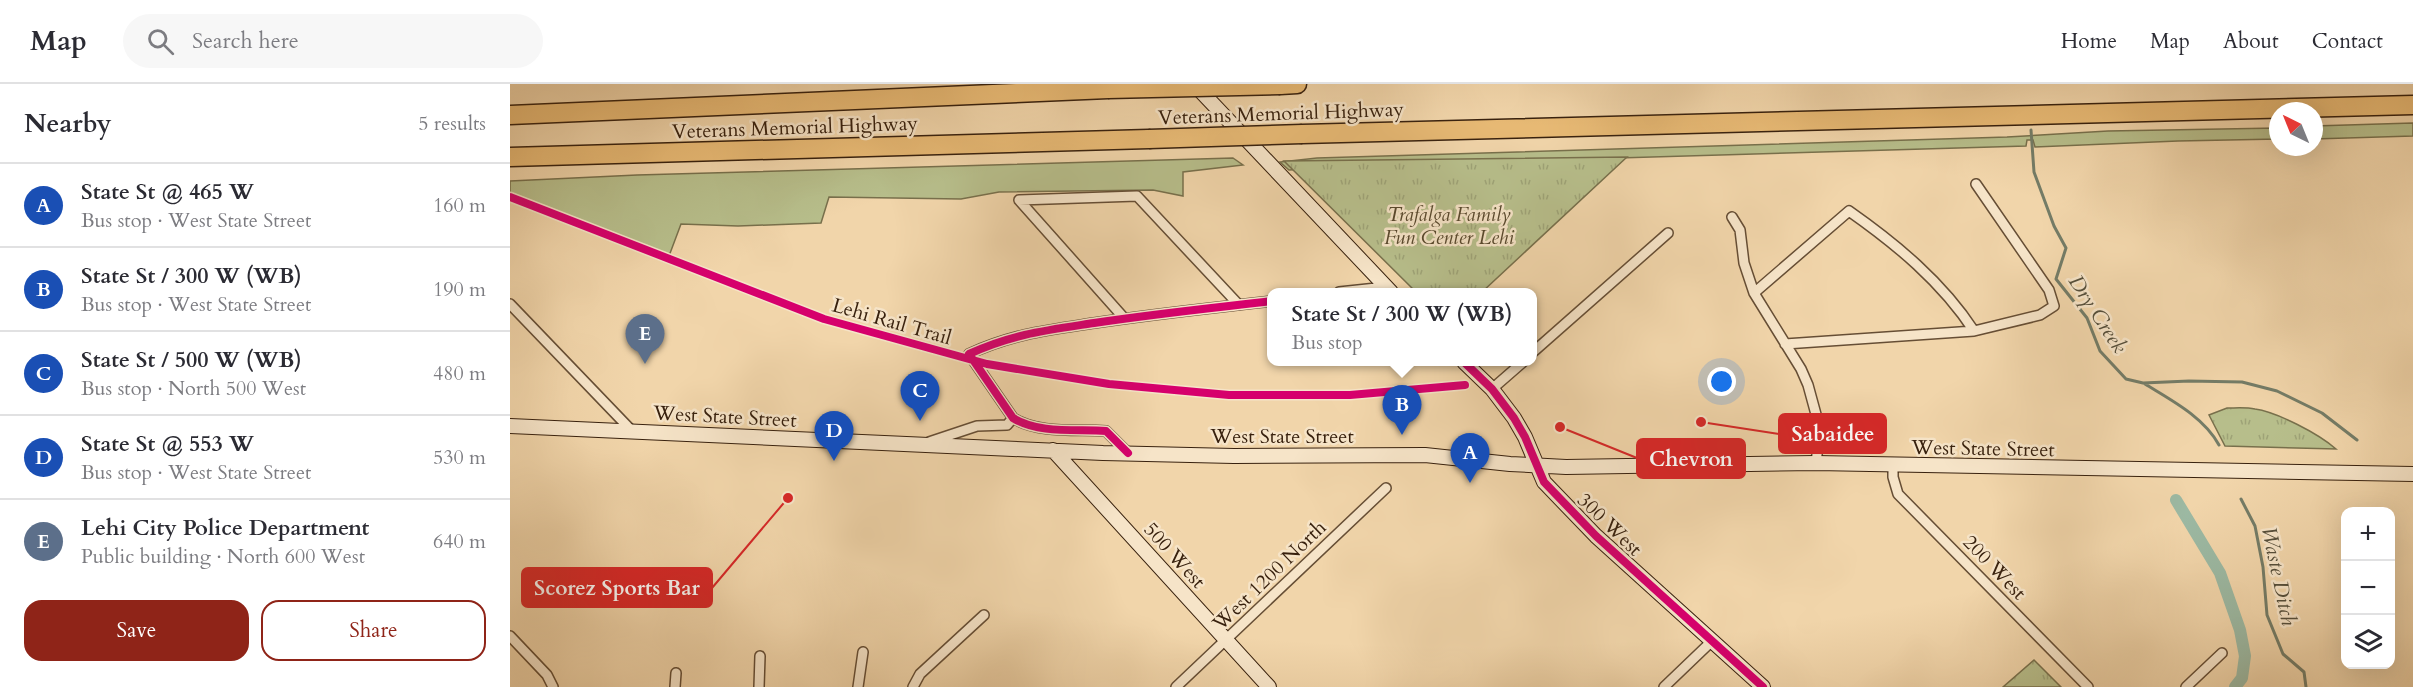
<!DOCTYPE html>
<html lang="en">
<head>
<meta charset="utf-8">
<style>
  body { margin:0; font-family:Cardo,serif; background:#f7f7f7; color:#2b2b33 }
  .controls { position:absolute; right:18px; bottom:18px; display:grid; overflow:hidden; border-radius:12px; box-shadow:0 6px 24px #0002 }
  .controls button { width:54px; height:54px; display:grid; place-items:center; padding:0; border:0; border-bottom:2px solid #e1e1e2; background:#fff; color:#2b2b33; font:30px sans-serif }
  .compass { position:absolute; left:1759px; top:18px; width:54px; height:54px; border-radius:50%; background:#fff; box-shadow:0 6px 24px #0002; rotate:317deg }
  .you { position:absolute; left:1212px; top:298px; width:21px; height:21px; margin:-15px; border:4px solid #fff; border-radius:50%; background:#1a73e8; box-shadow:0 0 0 9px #1a73e833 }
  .badge { display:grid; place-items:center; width:39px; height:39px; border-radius:50%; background:#8f2418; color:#fff; font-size:20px; font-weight:700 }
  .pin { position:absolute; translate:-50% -50px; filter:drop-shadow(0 2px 3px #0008) }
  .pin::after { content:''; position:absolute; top:32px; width:21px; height:18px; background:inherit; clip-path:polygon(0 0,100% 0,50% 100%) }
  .popup { position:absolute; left:757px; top:204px; width:270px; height:78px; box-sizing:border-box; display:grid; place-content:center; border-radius:12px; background:#fff; filter:drop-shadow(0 2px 4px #0005); font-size:20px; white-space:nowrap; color:#7c7c81 }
  .popup b { font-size:22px; color:#2b2b33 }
  .popup::after { content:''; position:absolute; left:50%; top:100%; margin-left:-12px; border:12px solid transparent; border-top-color:#fff }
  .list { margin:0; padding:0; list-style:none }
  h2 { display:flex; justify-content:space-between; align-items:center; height:78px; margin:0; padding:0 24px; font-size:26px }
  h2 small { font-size:20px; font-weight:400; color:#7c7c81 }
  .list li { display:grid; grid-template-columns:39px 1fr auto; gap:18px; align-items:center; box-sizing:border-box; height:84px; padding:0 24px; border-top:2px solid #e1e1e2 }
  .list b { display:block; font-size:22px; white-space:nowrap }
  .list p { margin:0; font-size:20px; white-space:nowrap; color:#7c7c81 }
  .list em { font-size:20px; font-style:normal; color:#7c7c81 }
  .actions { display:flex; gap:12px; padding:18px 24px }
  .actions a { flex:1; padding:14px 0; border:2px solid #8f2418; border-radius:18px; text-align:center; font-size:21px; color:#8f2418 }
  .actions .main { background:#8f2418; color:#fff }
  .icon { flex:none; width:33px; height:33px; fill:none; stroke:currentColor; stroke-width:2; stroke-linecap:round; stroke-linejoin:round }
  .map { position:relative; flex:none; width:1903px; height:603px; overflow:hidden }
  header { display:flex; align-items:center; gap:36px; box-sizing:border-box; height:84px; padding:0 30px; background:#fff; border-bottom:2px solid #e1e1e2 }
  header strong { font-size:28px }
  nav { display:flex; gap:33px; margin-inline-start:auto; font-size:21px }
  .search { width:420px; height:54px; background:#f7f7f7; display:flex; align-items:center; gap:15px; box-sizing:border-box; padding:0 21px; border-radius:33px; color:#7c7c81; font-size:22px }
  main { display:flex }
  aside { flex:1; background:#fff }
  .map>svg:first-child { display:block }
  .grass { fill:#b7be8b; stroke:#78704c; stroke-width:1.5 }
  .park { fill:url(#park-tufts); stroke:#78704c; stroke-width:1.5 }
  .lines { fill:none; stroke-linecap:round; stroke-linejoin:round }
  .stream { stroke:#747c67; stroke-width:3 }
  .canal { stroke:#9cb9a3; stroke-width:12 }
  .street-casing { stroke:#664e35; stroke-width:12 }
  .secondary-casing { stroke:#38210e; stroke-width:16 }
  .highway-casing { stroke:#38210e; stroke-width:21 }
  .street { stroke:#f6e4c8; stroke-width:9 }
  .secondary { stroke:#f6e4c8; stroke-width:14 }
  .highway { stroke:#e8ba75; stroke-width:18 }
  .highway-bridge-casing { stroke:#38210e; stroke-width:21; stroke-linecap:butt }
  .highway-bridge { stroke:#e8ba75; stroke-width:18 }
  .cycleway-casing { stroke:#f6e4c8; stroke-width:11 }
  .cycleway { stroke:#d6006c; stroke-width:8 }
  .labels { text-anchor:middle; stroke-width:5; stroke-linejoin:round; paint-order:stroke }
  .street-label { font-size:20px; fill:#38210e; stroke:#f6e4c8 }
  .park-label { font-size:20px; font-style:italic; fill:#58482d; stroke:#f6e4c8 }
  .water-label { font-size:21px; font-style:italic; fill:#564f3b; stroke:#f6e4c8 }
  .leader { fill:none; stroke:#d62828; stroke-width:2 }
  .callout-dot { fill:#d62828; stroke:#f6e4c8; stroke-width:2 }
  .callout { fill:#d62828; stroke:#d62828; stroke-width:2 }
  .callout-label { font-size:21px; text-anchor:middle; font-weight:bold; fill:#fff }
</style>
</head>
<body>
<header>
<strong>Map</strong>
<div class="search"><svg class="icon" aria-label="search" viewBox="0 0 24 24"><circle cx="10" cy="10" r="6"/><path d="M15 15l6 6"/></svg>Search here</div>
<nav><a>Home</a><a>Map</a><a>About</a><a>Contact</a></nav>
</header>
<main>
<aside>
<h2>Nearby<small>5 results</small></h2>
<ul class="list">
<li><span class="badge" style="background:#1a4fb4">A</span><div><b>State St @ 465 W</b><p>Bus stop · West State Street</p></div><em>160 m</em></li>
<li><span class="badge" style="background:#1a4fb4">B</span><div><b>State St / 300 W (WB)</b><p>Bus stop · West State Street</p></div><em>190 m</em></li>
<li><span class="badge" style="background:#1a4fb4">C</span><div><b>State St / 500 W (WB)</b><p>Bus stop · North 500 West</p></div><em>480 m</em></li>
<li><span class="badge" style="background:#1a4fb4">D</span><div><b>State St @ 553 W</b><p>Bus stop · West State Street</p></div><em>530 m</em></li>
<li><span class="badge" style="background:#5c6f8a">E</span><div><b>Lehi City Police Department</b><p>Public building · North 600 West</p></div><em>640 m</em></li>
</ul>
<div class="actions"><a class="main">Save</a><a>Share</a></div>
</aside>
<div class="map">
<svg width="1903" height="603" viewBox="0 0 1903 603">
  <defs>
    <pattern id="park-tufts" width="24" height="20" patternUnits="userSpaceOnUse" patternTransform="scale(1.5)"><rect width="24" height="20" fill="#b7be8b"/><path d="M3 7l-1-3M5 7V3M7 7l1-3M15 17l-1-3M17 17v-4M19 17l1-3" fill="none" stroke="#9ea377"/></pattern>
  </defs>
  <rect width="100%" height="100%" fill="#f1d5aa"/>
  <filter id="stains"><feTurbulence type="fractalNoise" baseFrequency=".00333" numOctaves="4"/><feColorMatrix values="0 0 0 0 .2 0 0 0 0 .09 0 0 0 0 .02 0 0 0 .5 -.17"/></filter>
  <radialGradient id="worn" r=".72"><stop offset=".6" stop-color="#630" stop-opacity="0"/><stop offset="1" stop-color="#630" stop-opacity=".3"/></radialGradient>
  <!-- grass -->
  <path class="grass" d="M 1903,39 L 1903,52 L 1804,55 L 1804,42 Z
    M 1768,44 L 1768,55 L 1668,57 L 1525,63 L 1523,56 L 1517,56 L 1516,62 L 903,80 L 779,86 L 770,78 L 807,74 L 1497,53 L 1598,47 Z
    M 723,74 L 733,81 L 673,88 L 673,112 L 643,106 L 489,108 L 451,115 L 319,113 L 311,139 L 228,142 L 171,140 L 159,172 L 0,110 L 0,97 L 127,91 Z"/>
  <!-- park -->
  <path class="park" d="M 1117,73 L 972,208 L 906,208 L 774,77 Z
    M 1717,324 C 1726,324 1736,323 1745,325 C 1767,328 1809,350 1826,365 L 1715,362 L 1699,331 Z
    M 1524,576 L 1551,603 L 1493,603 Z"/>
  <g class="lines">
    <!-- stream -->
    <path class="stream" d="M 1521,46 L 1524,88 L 1544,142 L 1556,164 L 1546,195 L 1577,234 L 1590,267 L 1616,295 L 1633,299 L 1679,297 L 1732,298 L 1767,307 L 1812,329 L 1847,356
      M 1635,300 C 1661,316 1694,333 1709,361
      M 1731,415 L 1745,442 L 1753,483 L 1757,531 L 1773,570 L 1794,588 L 1796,603"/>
    <!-- canal -->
    <path class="canal" d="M 1666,416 L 1710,489 L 1730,546 L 1735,572 L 1732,594 L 1725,603"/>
    <defs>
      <path id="street" d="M 509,116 L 627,112 L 729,221
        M 509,116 L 614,234
        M 1222,133 L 1230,146 L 1234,179 L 1244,209 L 1291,285 L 1298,301 L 1310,345 L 1306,379
        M 829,208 L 876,203
        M 1244,209 L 1339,127 C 1386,160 1432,198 1464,247
        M 0,220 L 122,347
        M 1275,260 L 1464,247 L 1530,231 L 1544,222 L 1539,206 L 1466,100
        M 1022,269 L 1158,149
        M 982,305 L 1013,278
        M 419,358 L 467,342 L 497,341 L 503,334
        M 618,369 L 596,347 C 566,345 529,350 503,334 L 459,270 C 502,250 538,246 584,239 C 643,230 702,224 762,217
        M 1383,381 L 1383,393 L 1388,410 L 1578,603
        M 0,552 L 37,591 L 43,603
        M 165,603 L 166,589
        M 249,603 L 250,572
        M 348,603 L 353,568
        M 403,603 L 410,590 L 474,531
        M 666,603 L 876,404
        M 1154,603 L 1202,557
        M 1676,603 L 1712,569"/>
      <path id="secondary" d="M 684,0 L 881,208
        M 954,278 L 982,305 L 1004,334 L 1015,353 L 1034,398 L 1086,452 L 1253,603
        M 0,342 L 593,369 L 724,372 L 915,371 L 1000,380 L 1056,383 L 1306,379 L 1903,390
        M 543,366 L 759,603"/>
      <path id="highway" d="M 770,1 L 787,0
        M 0,31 L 598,5
        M 792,50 L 1903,21
        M 0,73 L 639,55"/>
    </defs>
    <!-- street casing -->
    <use href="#street" class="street-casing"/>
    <!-- secondary casing -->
    <use href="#secondary" class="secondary-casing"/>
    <!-- highway casing -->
    <use href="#highway" class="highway-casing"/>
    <!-- street -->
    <use href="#street" class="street"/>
    <!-- secondary -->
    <use href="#secondary" class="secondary"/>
    <!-- highway -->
    <use href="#highway" class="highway"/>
    <defs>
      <path id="highway-bridge" d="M 598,5 L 770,1
        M 639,55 L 792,50"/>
    </defs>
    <!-- highway-bridge casing -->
    <use href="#highway-bridge" class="highway-bridge-casing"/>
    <!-- highway-bridge -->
    <use href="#highway-bridge" class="highway-bridge"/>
    <defs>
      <path id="cycleway" d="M 0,113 L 314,235 L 477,280 L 599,300 L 719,311 L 840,311 L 955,301
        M 954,278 L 982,305 L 1004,334 L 1015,353 L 1034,398 L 1086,452 L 1253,603
        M 618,369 L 596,347 C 566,345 529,350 503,334 L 459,270 C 502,250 538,246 584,239 C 643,230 702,224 762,217"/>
    </defs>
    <!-- cycleway casing -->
    <use href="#cycleway" class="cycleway-casing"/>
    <!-- cycleway -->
    <use href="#cycleway" class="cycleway"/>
  </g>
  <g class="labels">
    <!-- street labels -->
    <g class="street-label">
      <text transform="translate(771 29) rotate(-2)" y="7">Veterans Memorial Highway</text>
      <text transform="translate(285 43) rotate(-2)" y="7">Veterans Memorial Highway</text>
      <text transform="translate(382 237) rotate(16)" y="7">Lehi Rail Trail</text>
      <text transform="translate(215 332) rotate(3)" y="7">West State Street</text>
      <text x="772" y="359">West State Street</text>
      <text transform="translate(1473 364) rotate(1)" y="7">West State Street</text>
      <text transform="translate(1100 440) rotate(44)" y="7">300 West</text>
      <text transform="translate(665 471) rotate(48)" y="7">500 West</text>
      <text transform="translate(1485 483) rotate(46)" y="7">200 West</text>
      <text transform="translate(759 491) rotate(-44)" y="7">West 1200 North</text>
    </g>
    <!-- park labels -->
    <g class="park-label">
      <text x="939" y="137">Trafalga Family<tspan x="939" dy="23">Fun Center Lehi</tspan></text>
    </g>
    <!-- water labels -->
    <g class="water-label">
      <text transform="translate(1588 230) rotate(57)" y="7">Dry Creek</text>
      <text transform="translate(1769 492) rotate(78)" y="7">Waste Ditch</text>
    </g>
  </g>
  <!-- callouts -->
  <path class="leader" d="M1191 338L1269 350M1050 343L1127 374M278 414L202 504"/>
  <g class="callout-dot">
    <circle cx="1191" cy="338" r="6"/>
    <circle cx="1050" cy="343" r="6"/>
    <circle cx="278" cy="414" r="6"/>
  </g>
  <g class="callout">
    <rect x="1269" y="330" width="107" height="39" rx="6"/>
    <rect x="1127" y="355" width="108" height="39" rx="6"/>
    <rect x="12" y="484" width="190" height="39" rx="6"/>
  </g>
  <g class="callout-label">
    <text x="1323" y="357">Sabaidee</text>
    <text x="1181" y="382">Chevron</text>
    <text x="107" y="511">Scorez Sports Bar</text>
  </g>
  <rect width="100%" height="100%" filter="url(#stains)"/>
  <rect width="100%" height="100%" fill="url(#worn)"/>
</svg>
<div class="controls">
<button>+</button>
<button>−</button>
<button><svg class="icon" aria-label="layers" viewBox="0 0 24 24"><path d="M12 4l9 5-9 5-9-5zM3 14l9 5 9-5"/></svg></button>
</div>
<svg class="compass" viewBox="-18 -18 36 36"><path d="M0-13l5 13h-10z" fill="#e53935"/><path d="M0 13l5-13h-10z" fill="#7c7c81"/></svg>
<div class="you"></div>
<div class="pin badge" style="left:960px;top:399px;background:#1a4fb4">A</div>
<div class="pin badge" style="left:892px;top:351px;background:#1a4fb4">B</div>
<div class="popup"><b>State St / 300 W (WB)</b>Bus stop</div>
<div class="pin badge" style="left:410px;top:337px;background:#1a4fb4">C</div>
<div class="pin badge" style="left:324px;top:377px;background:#1a4fb4">D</div>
<div class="pin badge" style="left:135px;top:280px;background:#5c6f8a">E</div>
</div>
</main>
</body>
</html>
